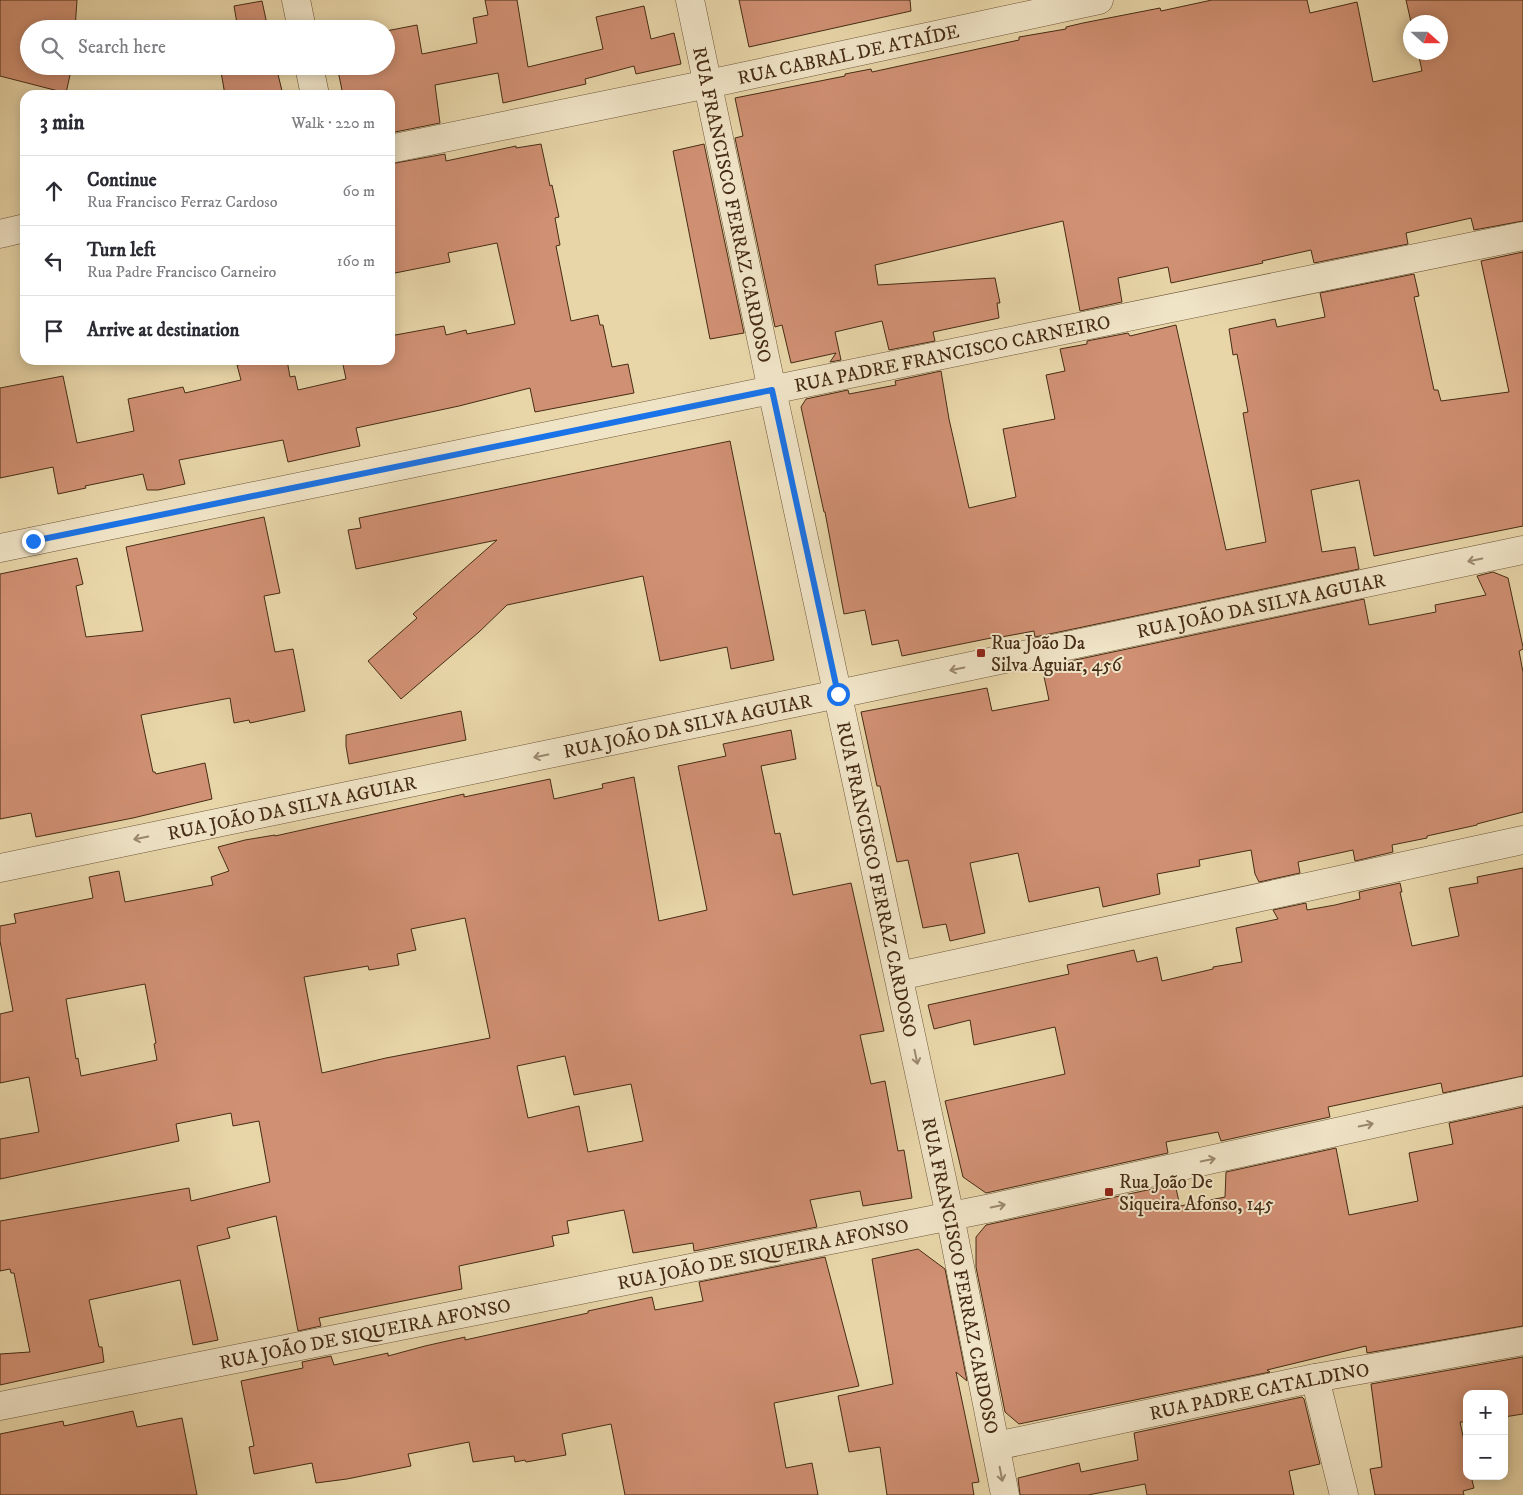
<!DOCTYPE html>
<html lang="en">
<head>
<meta charset="utf-8">
<style>
  body { margin:0; font-family:"IM FELL DW Pica",serif; background:#f7f7f7; color:#2b2b33 }
  .controls { position:absolute; right:15px; bottom:15px; display:grid; overflow:hidden; border-radius:10px; box-shadow:0 2px 12px #0003 }
  .controls button { width:45px; height:45px; display:grid; place-items:center; padding:0; border:0; border-bottom:1px solid #e1e1e2; background:#fff; color:#2b2b33; font:25px sans-serif }
  .compass { position:absolute; left:1403px; top:15px; width:45px; height:45px; border-radius:50%; background:#fff; box-shadow:0 2px 12px #0003; rotate:111deg }
  .stop { position:absolute; width:15px; height:15px; margin:-11px; border:4px solid #1a73e8; border-radius:50%; background:#fff }
  .stop.end { background:#1a73e8; border-color:#fff; box-shadow:0 1px 5px #0008 }
  .list { margin:0; padding:0; list-style:none }
  h2 { display:flex; justify-content:space-between; align-items:center; height:65px; margin:0; padding:0 20px; font-size:21px }
  h2 small { font-size:16px; font-weight:400; color:#7c7c81 }
  .list li { display:grid; grid-template-columns:32px 1fr auto; gap:15px; align-items:center; box-sizing:border-box; height:70px; padding:0 20px; border-top:1px solid #e1e1e2 }
  .list b { display:block; font-size:19px; white-space:nowrap }
  .list p { margin:0; font-size:16px; white-space:nowrap; color:#7c7c81 }
  .list em { font-size:16px; font-style:normal; color:#7c7c81 }
  .icon { flex:none; width:28px; height:28px; fill:none; stroke:currentColor; stroke-width:2; stroke-linecap:round; stroke-linejoin:round }
  .map { position:relative; flex:none; width:1523px; height:1495px; overflow:hidden }
  .search { position:absolute; background:#fff; box-shadow:0 2px 12px #0003; left:20px; top:20px; width:375px; height:55px; display:flex; align-items:center; gap:12px; box-sizing:border-box; padding:0 18px; border-radius:28px; color:#7c7c81; font-size:19px }
  .panel { position:absolute; background:#fff; box-shadow:0 2px 12px #0003; left:20px; top:90px; width:375px; height:275px; border-radius:15px }
  .map>svg:first-child { display:block }
  .building { fill:#d09073; stroke:#462c15; fill-rule:evenodd }
  .lines { fill:none; stroke-linecap:round; stroke-linejoin:round }
  .minor-casing { stroke:#6e563a; stroke-width:29 }
  .minor { stroke:#f0e4c7; stroke-width:28 }
  .oneway { stroke:#9b886e }
  .route { stroke:#1a73e8; stroke-width:6 }
  .poi-dot { fill:#8f2418; stroke:#f0e4c7; stroke-width:2 }
  .labels { text-anchor:middle; stroke-width:4; stroke-linejoin:round; paint-order:stroke }
  .street-label { font-size:19px; fill:#462c15; stroke:#f0e4c7 }
  .poi-label { font-size:19px; fill:#462c15; stroke:#f0e4c7; text-anchor:start }
</style>
</head>
<body>
<div class="map">
<svg width="1523" height="1495" viewBox="0 0 1523 1495">
  <rect width="100%" height="100%" fill="#e8d6a9"/>
  <filter id="stains"><feTurbulence type="fractalNoise" baseFrequency=".004" numOctaves="4"/><feColorMatrix values="0 0 0 0 .2 0 0 0 0 .09 0 0 0 0 .02 0 0 0 .5 -.17"/></filter>
  <radialGradient id="worn" r=".72"><stop offset=".6" stop-color="#630" stop-opacity="0"/><stop offset="1" stop-color="#630" stop-opacity=".3"/></radialGradient>
  <!-- building -->
  <path class="building" d="M 0,0 L 77,0 L 75,29 L 29,29 L 29,66 L 72,66 L 66,93 L 0,76 Z
    M 485,0 L 517,0 L 528,67 L 603,49 L 596,17 L 644,6 L 651,39 L 674,33 L 681,64 L 636,74 L 634,66 L 585,79 L 586,84 L 503,103 L 498,73 L 435,85 L 440,123 L 390,133 L 390,95 L 343,95 L 337,66 L 386,66 L 386,31 L 417,25 L 422,54 L 477,43 L 473,18 L 488,15 Z
    M 739,0 L 910,0 L 911,11 L 749,47 Z
    M 1212,0 L 1307,0 L 1310,13 L 1357,2 L 1373,82 L 1422,71 L 1418,52 L 1440,52 L 1440,22 L 1411,22 L 1406,0 L 1523,0 L 1523,221 L 1474,230 L 1471,218 L 1406,233 L 1408,244 L 1314,263 L 1311,250 L 1262,261 L 1263,263 L 1171,283 L 1168,267 L 1118,278 L 1122,302 L 1080,311 L 1063,221 L 875,265 L 878,285 L 995,278 L 1000,303 L 997,303 L 999,318 L 933,332 L 935,341 L 889,350 L 882,321 L 835,332 L 841,360 L 830,362 L 836,353 L 791,363 L 782,325 L 775,327 L 735,138 L 743,136 L 735,98 L 845,76 L 845,74 L 871,69 L 872,72 L 1019,40 L 1019,37 L 1066,29 L 1066,27 L 1083,23 L 1160,8 L 1161,11 Z
    M 262,1 L 268,29 L 238,29 L 234,6 Z
    M 220,66 L 276,66 L 283,95 L 225,95 Z
    M 541,144 L 550,186 L 552,185 L 559,217 L 555,218 L 560,245 L 556,246 L 571,321 L 598,315 L 600,325 L 603,325 L 612,367 L 628,364 L 634,393 L 535,412 L 530,388 L 459,406 L 356,428 L 360,446 L 328,453 L 288,462 L 283,440 L 179,460 L 185,484 L 158,490 L 147,490 L 143,474 L 85,486 L 86,488 L 58,494 L 53,467 L 0,478 L 0,388 L 63,376 L 77,443 L 134,431 L 128,399 L 183,387 L 185,393 L 241,380 L 237,365 L 260,360 L 287,360 L 290,377 L 295,376 L 298,390 L 346,379 L 342,360 L 390,360 L 390,336 L 444,326 L 446,335 L 466,330 L 467,334 L 515,324 L 497,243 L 448,253 L 450,262 L 390,274 L 390,164 L 445,154 L 446,161 L 516,146 L 516,148 Z
    M 704,144 L 744,333 L 710,339 L 673,151 Z
    M 1523,252 L 1523,526 L 1374,556 L 1359,480 L 1311,490 L 1322,552 L 1355,547 L 1359,569 L 1035,637 L 1034,631 L 996,638 L 996,637 L 902,656 L 898,640 L 872,645 L 865,610 L 844,614 L 825,512 L 824,512 L 801,407 L 806,399 L 848,390 L 849,394 L 896,385 L 895,381 L 941,371 L 949,419 L 969,508 L 1016,497 L 1003,429 L 1055,419 L 1046,375 L 1065,371 L 1060,349 L 1087,344 L 1087,341 L 1128,333 L 1130,336 L 1176,325 L 1226,550 L 1266,542 L 1243,413 L 1248,412 L 1237,354 L 1233,355 L 1229,329 L 1275,319 L 1277,327 L 1325,317 L 1320,293 L 1414,274 L 1419,296 L 1414,297 L 1434,390 L 1438,390 L 1441,401 L 1509,392 L 1481,261 Z
    M 730,441 L 774,660 L 731,669 L 727,647 L 660,661 L 643,576 L 507,605 L 479,632 L 401,699 L 368,661 L 417,618 L 413,614 L 497,540 L 356,569 L 348,530 L 361,528 L 359,518 Z
    M 264,517 L 280,593 L 264,596 L 275,652 L 293,649 L 305,711 L 250,723 L 249,720 L 234,723 L 230,698 L 141,715 L 153,772 L 155,772 L 156,774 L 205,763 L 212,799 L 133,818 L 36,837 L 31,813 L 0,819 L 0,574 L 77,558 L 83,584 L 76,586 L 86,637 L 143,631 L 126,547 Z
    M 1493,572 L 1508,578 L 1523,647 L 1523,649 L 1519,651 L 1523,672 L 1523,812 L 1477,824 L 1477,825 L 1427,836 L 1427,838 L 1392,845 L 1393,852 L 1355,861 L 1353,850 L 1298,862 L 1300,873 L 1259,882 L 1255,874 L 1251,850 L 1199,860 L 1200,866 L 1157,874 L 1160,894 L 1103,907 L 1099,887 L 1029,902 L 1018,853 L 970,863 L 985,933 L 950,941 L 946,924 L 923,928 L 908,860 L 897,862 L 880,786 L 877,786 L 861,712 L 987,688 L 992,711 L 1049,700 L 1042,667 L 1364,599 L 1369,625 L 1436,612 L 1435,605 L 1486,595 L 1477,576 Z
    M 461,711 L 466,740 L 349,764 L 346,746 L 346,735 Z
    M 791,730 L 796,759 L 761,766 L 775,834 L 780,833 L 793,895 L 851,883 L 884,1031 L 860,1035 L 871,1084 L 885,1081 L 898,1151 L 904,1150 L 912,1198 L 863,1206 L 860,1191 L 810,1200 L 817,1227 L 694,1251 L 693,1243 L 633,1253 L 624,1210 L 567,1221 L 569,1233 L 552,1236 L 554,1246 L 459,1266 L 462,1289 L 319,1318 L 321,1326 L 298,1331 L 276,1216 L 227,1228 L 230,1238 L 197,1246 L 218,1340 L 193,1345 L 180,1280 L 89,1300 L 99,1347 L 102,1347 L 104,1362 L 0,1385 L 0,1354 L 30,1352 L 14,1273 L 11,1273 L 10,1269 L 0,1271 L 0,1221 L 189,1188 L 191,1201 L 270,1182 L 259,1121 L 233,1126 L 231,1113 L 176,1124 L 179,1141 L 0,1179 L 0,1139 L 39,1132 L 29,1077 L 0,1083 L 0,1014 L 13,1011 L 0,941 L 0,926 L 16,923 L 14,914 L 93,898 L 89,877 L 119,871 L 125,902 L 213,885 L 211,877 L 229,871 L 218,847 L 245,840 L 275,835 L 275,836 L 464,794 L 464,797 L 550,779 L 554,799 L 603,788 L 602,784 L 634,777 L 659,921 L 707,910 L 678,766 L 726,756 L 723,744 ZM 465,918 L 490,1038 L 386,1058 L 322,1073 L 304,977 L 368,966 L 369,970 L 399,965 L 397,954 L 416,950 L 411,929 ZM 145,984 L 156,1043 L 154,1044 L 157,1060 L 81,1076 L 78,1058 L 76,1059 L 66,999 ZM 565,1056 L 574,1095 L 631,1084 L 643,1141 L 588,1152 L 579,1106 L 528,1118 L 517,1066 Z
    M 1523,868 L 1523,1076 L 1443,1093 L 1441,1083 L 1328,1107 L 1330,1117 L 1221,1141 L 1218,1132 L 1166,1142 L 1168,1153 L 986,1193 L 963,1177 L 945,1101 L 1065,1074 L 1055,1027 L 974,1045 L 970,1020 L 934,1029 L 928,1005 L 1069,974 L 1067,965 L 1134,950 L 1137,962 L 1157,957 L 1162,981 L 1213,969 L 1213,967 L 1242,962 L 1236,928 L 1278,919 L 1273,910 L 1306,903 L 1307,910 L 1335,905 L 1360,899 L 1359,892 L 1400,883 L 1402,892 L 1400,892 L 1412,946 L 1459,936 L 1449,888 L 1478,883 L 1477,877 Z
    M 1523,1107 L 1523,1326 L 1367,1353 L 1366,1346 L 1267,1370 L 1270,1372 L 1019,1424 L 1005,1412 L 976,1267 L 976,1237 L 986,1225 L 1175,1184 L 1180,1206 L 1225,1197 L 1226,1172 L 1336,1148 L 1349,1215 L 1418,1201 L 1409,1153 L 1453,1144 L 1449,1123 Z
    M 918,1249 L 945,1269 L 967,1381 L 956,1372 L 979,1482 L 972,1483 L 974,1495 L 887,1495 L 880,1447 L 849,1452 L 838,1396 L 893,1384 L 872,1259 Z
    M 825,1257 L 859,1386 L 774,1403 L 786,1468 L 812,1463 L 818,1495 L 625,1495 L 611,1424 L 562,1434 L 566,1455 L 526,1462 L 525,1460 L 515,1462 L 514,1456 L 473,1462 L 469,1442 L 408,1454 L 411,1466 L 347,1479 L 316,1483 L 312,1463 L 254,1474 L 249,1447 L 254,1446 L 241,1381 L 303,1368 L 302,1362 L 331,1356 L 334,1365 L 388,1353 L 388,1356 L 425,1346 L 465,1337 L 465,1340 L 588,1313 L 588,1311 L 652,1297 L 655,1310 L 703,1301 L 699,1282 Z
    M 1523,1357 L 1523,1414 L 1504,1417 L 1504,1394 L 1467,1394 L 1467,1422 L 1460,1422 L 1467,1455 L 1467,1476 L 1471,1476 L 1474,1488 L 1463,1491 L 1464,1495 L 1375,1495 L 1370,1469 L 1382,1467 L 1371,1384 Z
    M 1302,1397 L 1304,1399 L 1320,1464 L 1289,1471 L 1294,1495 L 1147,1495 L 1145,1484 L 1088,1495 L 1020,1495 L 1018,1478 L 1079,1463 L 1081,1472 L 1138,1460 L 1134,1433 Z
    M 133,1411 L 137,1427 L 182,1418 L 197,1495 L 0,1495 L 0,1434 L 63,1421 L 64,1426 Z"/>
  <g class="lines">
    <defs>
      <g id="minor">
        <path d="M 296,0 L 302,29"/>
        <path id="s1" d="M 690,0 L 772,390 L 950,1216 L 1005,1495"/>
        <path d="M 309,66 L 315,95"/>
        <path id="s2" d="M 390,149 L 708,84 L 1099,0"/>
        <path d="M 0,234 L 25,228"/>
        <path id="s3" d="M 0,548 L 1523,236"/>
        <path id="s4" d="M 0,868 L 838,694 L 1523,550"/>
        <path d="M 899,976 L 1523,840"/>
        <path d="M 1315,1378 L 1344,1495"/>
        <path id="s5" d="M 0,1406 L 991,1208 L 1523,1091"/>
        <path id="s6" d="M 996,1446 L 1315,1378 L 1523,1341"/>
      </g>
    </defs>
    <!-- minor casing -->
    <use href="#minor" class="minor-casing"/>
    <!-- minor -->
    <use href="#minor" class="minor"/>
  </g>
  <!-- one-way arrows -->
  <defs><path id="oneway-shaft" d="M-6 0H5M1.5-3L5.5 0L1.5 3" fill="none" stroke-width="1.6" stroke-linecap="round" stroke-linejoin="round" transform="scale(1.25)"/></defs>
  <g class="oneway">
    <use href="#oneway-shaft" transform="translate(1475 560) rotate(168)"/>
    <use href="#oneway-shaft" transform="translate(957 669) rotate(168)"/>
    <use href="#oneway-shaft" transform="translate(541 756) rotate(168)"/>
    <use href="#oneway-shaft" transform="translate(141 838) rotate(168)"/>
    <use href="#oneway-shaft" transform="translate(916 1057) rotate(78)"/>
    <use href="#oneway-shaft" transform="translate(1366 1125) rotate(-12)"/>
    <use href="#oneway-shaft" transform="translate(1208 1160) rotate(-12)"/>
    <use href="#oneway-shaft" transform="translate(998 1206) rotate(-12)"/>
    <use href="#oneway-shaft" transform="translate(1001 1474) rotate(79)"/>
  </g>
  <g class="lines">
    <!-- route -->
    <path class="route" d="M 33,541 L 772,390 L 838,694"/>
  </g>
  <!-- markers -->
  <g class="poi-dot">
    <rect x="976" y="648" width="10" height="10" rx="2.5"/>
    <rect x="1104" y="1187" width="10" height="10" rx="2.5"/>
  </g>
  <g class="labels">
    <!-- street labels -->
    <g class="street-label">
      <text dy="7" stroke="none"><textPath href="#s2" startOffset="468">RUA CABRAL DE ATAÍDE</textPath></text>
      <text dy="7" stroke="none"><textPath href="#s1" startOffset="209">RUA FRANCISCO FERRAZ CARDOSO</textPath></text>
      <text dy="7" stroke="none"><textPath href="#s3" startOffset="972">RUA PADRE FRANCISCO CARNEIRO</textPath></text>
      <text dy="7" stroke="none"><textPath href="#s4" startOffset="1288">RUA JOÃO DA SILVA AGUIAR</textPath></text>
      <text dy="7" stroke="none"><textPath href="#s4" startOffset="702">RUA JOÃO DA SILVA AGUIAR</textPath></text>
      <text dy="7" stroke="none"><textPath href="#s4" startOffset="298">RUA JOÃO DA SILVA AGUIAR</textPath></text>
      <text dy="7" stroke="none"><textPath href="#s1" startOffset="899">RUA FRANCISCO FERRAZ CARDOSO</textPath></text>
      <text dy="7" stroke="none"><textPath href="#s5" startOffset="778">RUA JOÃO DE SIQUEIRA AFONSO</textPath></text>
      <text dy="7" stroke="none"><textPath href="#s1" startOffset="1304">RUA FRANCISCO FERRAZ CARDOSO</textPath></text>
      <text dy="7" stroke="none"><textPath href="#s5" startOffset="372">RUA JOÃO DE SIQUEIRA AFONSO</textPath></text>
      <text dy="7" stroke="none"><textPath href="#s6" startOffset="269">RUA PADRE CATALDINO</textPath></text>
    </g>
    <!-- poi labels -->
    <g class="poi-label">
      <text x="991" y="649">Rua João Da<tspan x="991" dy="22">Silva Aguiar, 456</tspan></text>
      <text x="1119" y="1188">Rua João De<tspan x="1119" dy="22">Siqueira Afonso, 145</tspan></text>
    </g>
  </g>
  <rect width="100%" height="100%" filter="url(#stains)"/>
  <rect width="100%" height="100%" fill="url(#worn)"/>
</svg>
<div class="controls">
<button>+</button>
<button>−</button>
</div>
<svg class="compass" viewBox="-18 -18 36 36"><path d="M0-13l5 13h-10z" fill="#e53935"/><path d="M0 13l5-13h-10z" fill="#7c7c81"/></svg>
<div class="stop" style="left:838px;top:694px"></div>
<div class="stop end" style="left:33px;top:541px"></div>
<div class="search"><svg class="icon" aria-label="search" viewBox="0 0 24 24"><circle cx="10" cy="10" r="6"/><path d="M15 15l6 6"/></svg>Search here</div>
<section class="panel">
<h2>3 min<small>Walk · 220 m</small></h2>
<ul class="list">
<li><svg class="icon" aria-label="ahead" viewBox="0 0 24 24"><path d="M12 20V5M6 11l6-6 6 6"/></svg><div><b>Continue</b><p>Rua Francisco Ferraz Cardoso</p></div><em>60 m</em></li>
<li><svg class="icon" aria-label="left" viewBox="0 0 24 24"><path d="M17 20v-9H6M10 6l-5 5 5 5"/></svg><div><b>Turn left</b><p>Rua Padre Francisco Carneiro</p></div><em>160 m</em></li>
<li><svg class="icon" aria-label="arrive" viewBox="0 0 24 24"><path d="M6 21V4h12l-3 4 3 4H6"/></svg><div><b>Arrive at destination</b></div></li>
</ul>
</section>
</div>
</body>
</html>
